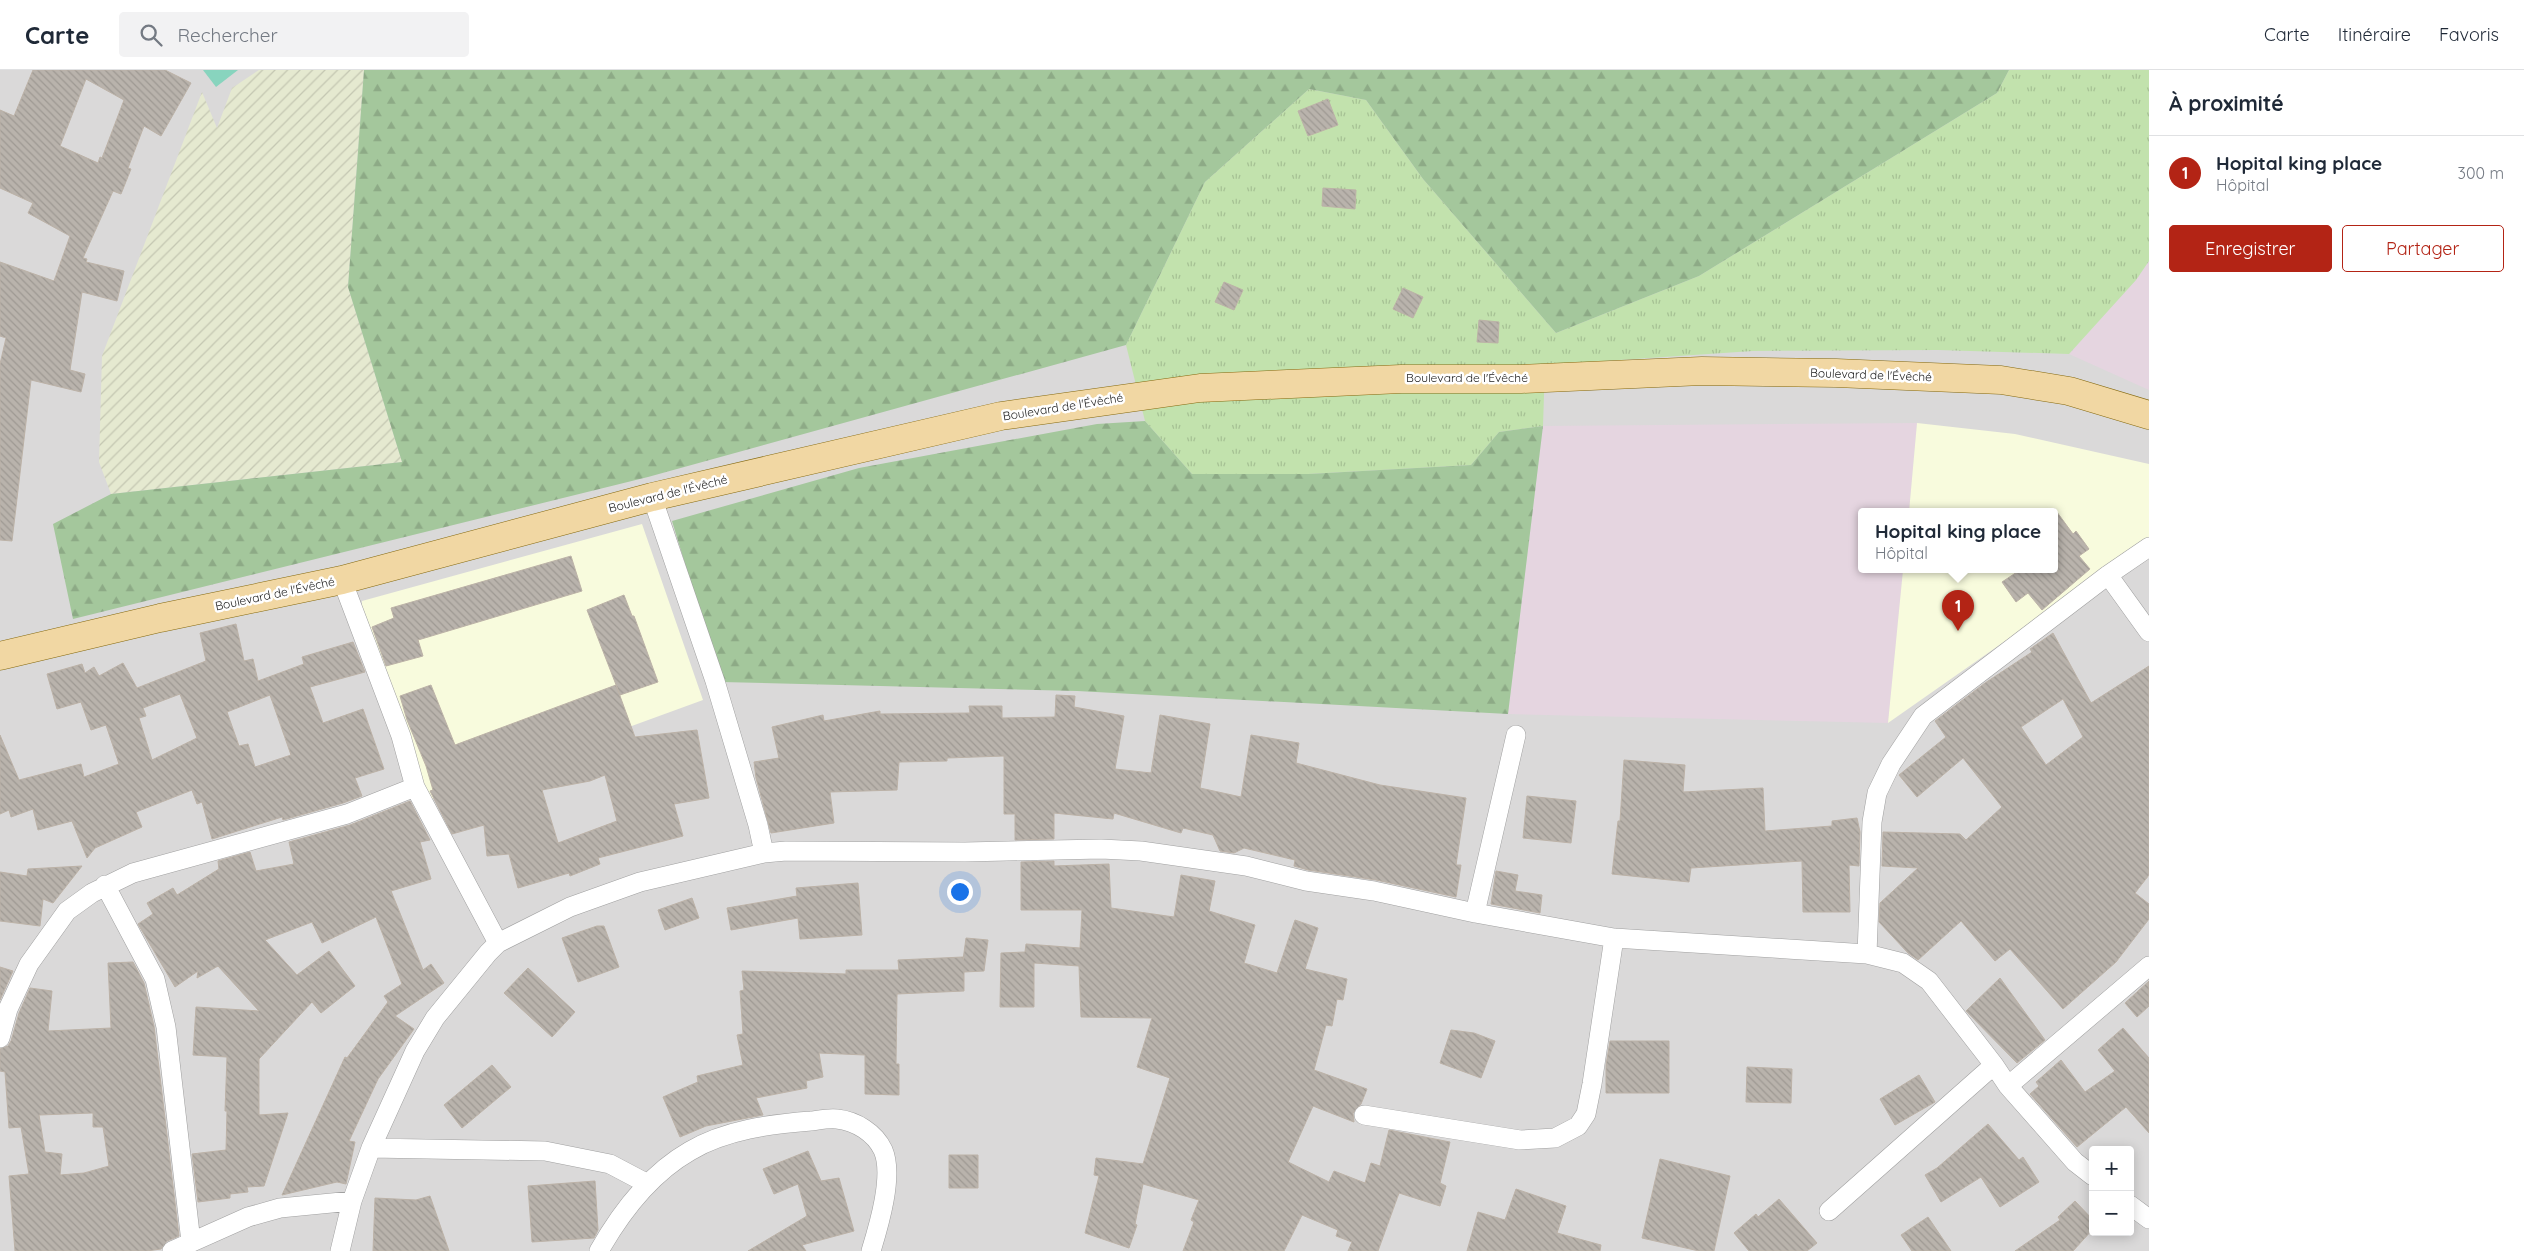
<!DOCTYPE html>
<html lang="fr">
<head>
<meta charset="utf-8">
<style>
  body { margin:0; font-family:Quicksand,sans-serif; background:#f2f2f3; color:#1f2937 }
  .controls { position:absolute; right:15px; bottom:15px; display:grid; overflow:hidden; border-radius:5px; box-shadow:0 2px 12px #0003 }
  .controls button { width:45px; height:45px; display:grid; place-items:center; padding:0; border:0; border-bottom:1px solid #e0e1e3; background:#fff; color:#1f2937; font:25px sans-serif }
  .you { position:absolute; left:959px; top:821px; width:18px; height:18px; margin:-12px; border:4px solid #fff; border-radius:50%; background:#1a73e8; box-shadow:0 0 0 8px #1a73e833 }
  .badge { display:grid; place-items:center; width:32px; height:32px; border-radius:50%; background:#b32415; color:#fff; font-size:16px; font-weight:700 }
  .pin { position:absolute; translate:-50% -41px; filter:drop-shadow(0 1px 2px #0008) }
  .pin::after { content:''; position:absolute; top:26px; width:18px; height:15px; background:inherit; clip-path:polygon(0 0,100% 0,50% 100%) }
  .popup { position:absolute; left:1858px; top:438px; width:200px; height:65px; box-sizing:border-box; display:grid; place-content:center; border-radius:5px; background:#fff; filter:drop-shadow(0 1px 4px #0005); font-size:16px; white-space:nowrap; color:#747a83 }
  .popup b { font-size:19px; color:#1f2937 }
  .popup::after { content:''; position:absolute; left:50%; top:100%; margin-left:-10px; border:10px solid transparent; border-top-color:#fff }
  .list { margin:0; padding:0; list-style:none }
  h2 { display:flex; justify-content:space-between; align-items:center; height:65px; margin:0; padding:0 20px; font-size:21px }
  h2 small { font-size:16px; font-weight:400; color:#747a83 }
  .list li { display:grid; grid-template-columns:32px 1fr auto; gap:15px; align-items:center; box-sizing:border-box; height:75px; padding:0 20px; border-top:1px solid #e0e1e3 }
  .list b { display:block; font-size:19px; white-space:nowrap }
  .list p { margin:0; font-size:16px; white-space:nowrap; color:#747a83 }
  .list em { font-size:16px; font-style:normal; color:#747a83 }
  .actions { display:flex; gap:10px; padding:15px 20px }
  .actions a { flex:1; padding:11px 0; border:1px solid #b32415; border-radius:5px; text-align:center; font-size:18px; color:#b32415 }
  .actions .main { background:#b32415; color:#fff }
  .icon { flex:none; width:28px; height:28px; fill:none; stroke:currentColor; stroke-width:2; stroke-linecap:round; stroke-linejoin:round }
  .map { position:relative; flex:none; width:2149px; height:1181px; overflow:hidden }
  header { display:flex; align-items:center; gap:30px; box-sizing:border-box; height:70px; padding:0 25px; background:#fff; border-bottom:1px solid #e0e1e3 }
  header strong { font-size:24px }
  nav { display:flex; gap:28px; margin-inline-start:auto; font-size:18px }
  .search { width:350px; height:45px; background:#f2f2f3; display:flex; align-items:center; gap:12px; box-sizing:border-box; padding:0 18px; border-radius:5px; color:#747a83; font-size:19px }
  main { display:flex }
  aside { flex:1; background:#fff }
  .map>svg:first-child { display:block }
  .residential { fill:#dad9d9; fill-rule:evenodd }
  .industrial { fill:#e5d5e0 }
  .education { fill:#f8fbdd }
  .farmland { fill:url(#farmland-furrows) }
  .grass { fill:url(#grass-tufts) }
  .forest { fill:url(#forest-firs) }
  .pitch { fill:#88d4be }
  .building { fill:url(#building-back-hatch); stroke:#bcb2a7; fill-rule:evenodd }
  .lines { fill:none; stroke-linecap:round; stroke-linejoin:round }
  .minor-casing { stroke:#a0a0a0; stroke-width:20 }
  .primary-casing { stroke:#85690f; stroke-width:29 }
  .minor { stroke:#fff; stroke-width:19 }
  .primary { stroke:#f1d7a3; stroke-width:28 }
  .labels { text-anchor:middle; stroke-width:5; stroke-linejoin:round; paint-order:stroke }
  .street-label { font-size:12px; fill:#1c1c1c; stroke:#fff }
</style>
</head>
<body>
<header>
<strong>Carte</strong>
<div class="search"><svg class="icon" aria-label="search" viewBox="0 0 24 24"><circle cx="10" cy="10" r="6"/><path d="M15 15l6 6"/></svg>Rechercher</div>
<nav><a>Carte</a><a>Itinéraire</a><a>Favoris</a></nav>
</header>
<main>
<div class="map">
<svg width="2149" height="1181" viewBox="0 0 2149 1181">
  <defs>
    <pattern id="farmland-furrows" width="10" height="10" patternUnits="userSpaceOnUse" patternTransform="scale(1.25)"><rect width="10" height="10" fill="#e5e9d0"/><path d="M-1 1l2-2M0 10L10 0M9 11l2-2" fill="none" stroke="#c4c7b2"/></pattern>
    <pattern id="grass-tufts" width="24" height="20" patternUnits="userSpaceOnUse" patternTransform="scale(1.25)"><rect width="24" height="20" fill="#c2e2ad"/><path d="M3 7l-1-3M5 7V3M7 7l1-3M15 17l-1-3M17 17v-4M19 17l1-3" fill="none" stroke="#a6c194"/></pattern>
    <pattern id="forest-firs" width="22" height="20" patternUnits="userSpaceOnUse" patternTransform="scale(1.25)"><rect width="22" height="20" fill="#a4c79c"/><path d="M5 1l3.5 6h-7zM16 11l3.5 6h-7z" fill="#8daa86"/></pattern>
    <pattern id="building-back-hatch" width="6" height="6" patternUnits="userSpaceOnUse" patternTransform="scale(1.25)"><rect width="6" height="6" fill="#b9b3ac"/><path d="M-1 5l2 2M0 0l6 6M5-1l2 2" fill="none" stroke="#9e9993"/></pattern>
  </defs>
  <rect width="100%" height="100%" fill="#eceae3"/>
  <!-- residential -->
  <path class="residential" d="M 0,0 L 2149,0 L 2149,1181 L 0,1181 ZM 1862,442 L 2054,442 L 2054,500 L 1862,500 ZM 2093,1080 L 2130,1080 L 2130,1162 L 2093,1162 Z"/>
  <!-- industrial -->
  <path class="industrial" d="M 2149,191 L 2149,320 L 2069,284 L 2136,210 Z
    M 1917,353 L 1909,442 L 1862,442 L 1862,500 L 1903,500 L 1888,653 L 1508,644 L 1543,356 Z"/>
  <!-- education -->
  <path class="education" d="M 1917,353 L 2015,364 L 2149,394 L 2149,470 L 1888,653 L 1903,500 L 2054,500 L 2054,442 L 1909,442 Z
    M 642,454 L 703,630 L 429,730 L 362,542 L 362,531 Z"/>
  <!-- farmland -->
  <path class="farmland" d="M 259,0 L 364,0 L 348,217 L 402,392 L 111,424 L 99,392 L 102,286 L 202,22 L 217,58 L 232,18 Z"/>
  <!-- grass -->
  <path class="grass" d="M 2009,0 L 2149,0 L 2149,191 L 2136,210 L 2069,284 L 1938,280 L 1753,281 L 1545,295 L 1543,356 L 1499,362 L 1471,395 L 1308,404 L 1192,404 L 1145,351 L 1126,275 L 1205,112 L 1309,19 L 1366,30 L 1423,109 L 1556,263 L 1699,206 L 1997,23 Z"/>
  <!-- forest -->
  <path class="forest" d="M 364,0 L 2009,0 L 1997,23 L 1699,206 L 1556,263 L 1423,109 L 1366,30 L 1309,19 L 1205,112 L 1126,275 L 648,407 L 73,549 L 53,454 L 111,424 L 402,392 L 348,217 Z
    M 1145,351 L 1192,404 L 1308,404 L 1471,395 L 1499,362 L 1543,356 L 1508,644 L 1077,621 L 721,612 L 672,451 L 859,398 L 1097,354 Z"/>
  <!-- pitch -->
  <path class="pitch" d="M 203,0 L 238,0 L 216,17 Z"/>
  <!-- building -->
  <path class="building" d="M 33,0 L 165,0 L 191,13 L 161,66 L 144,56 L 128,98 L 131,99 L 121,124 L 113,121 L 83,188 L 87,189 L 86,192 L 124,201 L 117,231 L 82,222 L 70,300 L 85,304 L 81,322 L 31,310 L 12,471 L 0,470 L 0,294 L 6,268 L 0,266 L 0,192 L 54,211 L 70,166 L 28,143 L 33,133 L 0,118 L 0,40 L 14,46 ZM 86,9 L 124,30 L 102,88 L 100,87 L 98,93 L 60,76 Z
    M 1328,29 L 1338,55 L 1308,66 L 1298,41 Z
    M 1323,118 L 1356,120 L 1355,139 L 1322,136 Z
    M 1224,212 L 1243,220 L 1234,240 L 1215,232 Z
    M 1403,218 L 1423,227 L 1413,248 L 1393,239 Z
    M 1479,250 L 1499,252 L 1498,273 L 1477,272 Z
    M 2054,438 L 2073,464 L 2076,461 L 2089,479 L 2079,486 L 2090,499 L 2042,540 L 2028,523 L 2016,532 L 2002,512 L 2020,500 L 2054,500 Z
    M 571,486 L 582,521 L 418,570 L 423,586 L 386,596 L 372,557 L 394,548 L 391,538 Z
    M 624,525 L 632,546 L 634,546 L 658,612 L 620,625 L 587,540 Z
    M 236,554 L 244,591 L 253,589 L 258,611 L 304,594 L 302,587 L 353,572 L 365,602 L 310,617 L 323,653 L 363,639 L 384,699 L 355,708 L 362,726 L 343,733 L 283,750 L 282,747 L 212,769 L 202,732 L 197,734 L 192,720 L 136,742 L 142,757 L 95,778 L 87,788 L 72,751 L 38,760 L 33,739 L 11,747 L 9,740 L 0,744 L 0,665 L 19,710 L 81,694 L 84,707 L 119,694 L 106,655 L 91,660 L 81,632 L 57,639 L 47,604 L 82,594 L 85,603 L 94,597 L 99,606 L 123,593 L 137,618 L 206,591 L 200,563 ZM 180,624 L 197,668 L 152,690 L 139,648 L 146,646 L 143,638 ZM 270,625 L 291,685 L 255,697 L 248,674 L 239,676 L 227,642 Z
    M 2053,563 L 2091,633 L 2149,596 L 2149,805 L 2135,823 L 2149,834 L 2149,849 L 2116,892 L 2063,939 L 2010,879 L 1995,891 L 1961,851 L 1918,890 L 1908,883 L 1879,852 L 1880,833 L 1918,798 L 1882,796 L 1883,762 L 1960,764 L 1966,770 L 2002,737 L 1963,688 L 1917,727 L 1899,705 L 1946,667 L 1935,651 L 1985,613 L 2032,582 L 2030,579 ZM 2063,629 L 2083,667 L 2046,695 L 2021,657 Z
    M 431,615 L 455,675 L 616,615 L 635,667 L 697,660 L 709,728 L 674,734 L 683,766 L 598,788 L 600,794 L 570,806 L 569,803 L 518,818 L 509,784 L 487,786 L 484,755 L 452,764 L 430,721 L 433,720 L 426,696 L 407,650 L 400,626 ZM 605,705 L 617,751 L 558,773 L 542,720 L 590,711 Z
    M 1056,625 L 1075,626 L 1074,637 L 1124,646 L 1115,699 L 1151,703 L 1160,645 L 1210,654 L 1200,718 L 1241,727 L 1251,665 L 1299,673 L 1296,693 L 1380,715 L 1466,728 L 1456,795 L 1461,795 L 1456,827 L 1376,810 L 1308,800 L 1294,796 L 1295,790 L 1244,778 L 1234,783 L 1220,781 L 1213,765 L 1183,758 L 1181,763 L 1114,743 L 1113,749 L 1054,743 L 1054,769 L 1015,770 L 1015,744 L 1004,744 L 1004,686 L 947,688 L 947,691 L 899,692 L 897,720 L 830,722 L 834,753 L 771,763 L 756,708 L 754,692 L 779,688 L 772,657 L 823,645 L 824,651 L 880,641 L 880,644 L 970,643 L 969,636 L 1002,636 L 1002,648 L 1055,647 Z
    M 1624,690 L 1685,695 L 1683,722 L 1763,718 L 1765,761 L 1832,756 L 1832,751 L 1857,748 L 1860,762 L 1859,796 L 1849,795 L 1850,842 L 1803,842 L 1802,791 L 1691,798 L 1689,812 L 1612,804 L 1618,751 L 1620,751 Z
    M 1527,726 L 1576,731 L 1571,773 L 1523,768 Z
    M 410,731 L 430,770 L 420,772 L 431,809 L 391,821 L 423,900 L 431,894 L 444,913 L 395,946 L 414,959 L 378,1009 L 349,1071 L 355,1072 L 346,1114 L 337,1112 L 282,1125 L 345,987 L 347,988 L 388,932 L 384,926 L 402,914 L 376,847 L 322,873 L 312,852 L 265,870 L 297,905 L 329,881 L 355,916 L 321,943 L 312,932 L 259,989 L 259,1045 L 288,1043 L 264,1116 L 247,1117 L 248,1122 L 230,1124 L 230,1128 L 198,1132 L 192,1084 L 226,1080 L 227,1041 L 225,1041 L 227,987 L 193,985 L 196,937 L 259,941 L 218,896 L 197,908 L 198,901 L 175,917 L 138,854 L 153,844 L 147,833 L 173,818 L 177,825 L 219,799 L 218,791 L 250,782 L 256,801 L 294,794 L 289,772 L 350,755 Z
    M 1054,791 L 1054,796 L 1109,794 L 1111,838 L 1174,847 L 1181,805 L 1215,811 L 1209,841 L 1255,855 L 1244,893 L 1277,903 L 1295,850 L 1318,858 L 1305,899 L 1347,909 L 1343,930 L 1337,929 L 1332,956 L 1326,955 L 1314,1000 L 1367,1019 L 1361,1034 L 1353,1043 L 1354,1052 L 1313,1036 L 1288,1092 L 1329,1112 L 1334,1101 L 1365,1113 L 1371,1093 L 1380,1096 L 1389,1060 L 1450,1072 L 1440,1113 L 1446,1116 L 1440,1136 L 1399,1123 L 1378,1181 L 1348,1181 L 1352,1172 L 1336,1166 L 1338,1160 L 1302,1145 L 1284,1181 L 1183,1181 L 1194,1152 L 1191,1150 L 1199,1130 L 1143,1114 L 1135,1154 L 1137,1155 L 1129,1178 L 1085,1163 L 1099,1106 L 1094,1105 L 1096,1088 L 1143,1094 L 1170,1008 L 1137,997 L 1152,948 L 1081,947 L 1079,896 L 1034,893 L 1034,937 L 1000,937 L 1001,883 L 1025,882 L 1026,874 L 1080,878 L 1082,840 L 1021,840 L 1021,792 Z
    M 82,796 L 53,833 L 43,829 L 40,856 L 0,851 L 0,802 L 27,806 L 28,799 Z
    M 1496,801 L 1518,805 L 1515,821 L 1542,825 L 1540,843 L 1491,834 Z
    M 858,813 L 862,865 L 800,869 L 798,848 L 731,860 L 727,838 L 797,826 L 796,818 Z
    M 692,828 L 699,848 L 665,860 L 658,840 Z
    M 597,856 L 604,856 L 619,897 L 578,912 L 562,868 Z
    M 966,868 L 988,870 L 984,901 L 964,902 L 964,921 L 897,924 L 896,994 L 899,994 L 899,1025 L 865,1024 L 865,985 L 819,983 L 823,1007 L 806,1011 L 807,1018 L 756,1028 L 763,1045 L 706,1056 L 680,1067 L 663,1027 L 698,1012 L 697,1006 L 743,995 L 737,965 L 743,964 L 740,921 L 744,920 L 742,901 L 846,904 L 846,900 L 899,900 L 898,890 L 963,887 L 963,890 Z
    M 133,892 L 144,913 L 154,956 L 179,1166 L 167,1171 L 161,1179 L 147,1181 L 15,1181 L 9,1106 L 29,1104 L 21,1057 L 9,1058 L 5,1002 L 0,1001 L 0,979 L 8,976 L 11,971 L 19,943 L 30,918 L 52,921 L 48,961 L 111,958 L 108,893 ZM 93,1043 L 93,1057 L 103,1057 L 109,1096 L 84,1103 L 60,1105 L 62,1084 L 45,1082 L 39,1045 Z
    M 0,897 L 13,901 L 0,930 Z
    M 528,898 L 575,942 L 552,967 L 504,923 Z
    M 2000,908 L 2045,970 L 2017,993 L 1966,941 Z
    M 2149,911 L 2149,936 L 2137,947 L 2125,933 Z
    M 2123,958 L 2149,988 L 2149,1063 L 2126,1037 L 2077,1077 L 2030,1024 L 2039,1016 L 2036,1012 L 2061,990 L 2085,1022 L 2115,1001 L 2098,980 Z
    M 1451,960 L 1474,963 L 1495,971 L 1481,1008 L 1440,993 Z
    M 1610,971 L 1669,971 L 1669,1023 L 1606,1023 L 1606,995 Z
    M 492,995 L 511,1017 L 462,1058 L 444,1035 Z
    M 1747,997 L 1792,999 L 1791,1033 L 1746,1032 Z
    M 1919,1005 L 1935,1032 L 1895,1055 L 1880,1029 Z
    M 1988,1054 L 2019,1090 L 2023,1087 L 2039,1112 L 2000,1137 L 1981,1107 L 1941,1132 L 1925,1105 L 1937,1098 Z
    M 808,1081 L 821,1111 L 839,1108 L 854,1161 L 802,1175 L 806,1181 L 748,1181 L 807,1146 L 798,1114 L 774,1124 L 763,1099 Z
    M 949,1085 L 978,1085 L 978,1118 L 949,1118 Z
    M 1660,1089 L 1730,1106 L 1714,1181 L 1699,1181 L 1642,1168 Z
    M 595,1111 L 598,1160 L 594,1168 L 532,1172 L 528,1116 Z
    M 1516,1119 L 1566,1136 L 1557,1163 L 1601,1175 L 1600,1181 L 1467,1181 L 1478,1142 L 1505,1150 Z
    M 430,1126 L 449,1181 L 373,1181 L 375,1128 L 416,1130 Z
    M 1779,1129 L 1817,1173 L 1807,1181 L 1749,1181 L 1734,1163 L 1756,1144 L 1758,1147 Z
    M 2075,1131 L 2093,1150 L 2093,1159 L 2073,1181 L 2015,1181 L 2060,1150 L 2058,1147 Z
    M 1928,1147 L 1951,1181 L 1912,1181 L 1901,1165 Z"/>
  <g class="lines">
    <defs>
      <path id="minor" d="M 652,427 L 715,611 L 758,755 L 764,783
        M 2108,505 L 2149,562
        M 342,510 L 401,666 L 415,717 L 498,873
        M 105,815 L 155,909 L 166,957 L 191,1172
        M 1475,843 L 1516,665
        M 1867,884 L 1872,752 L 1877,723 L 1891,694 L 1923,646 L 2108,505 L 2149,477
        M 0,968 L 8,939 L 29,894 L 67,841 L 92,823 L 133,803 L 347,744 L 415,717
        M 2008,1016 L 2149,896
        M 1364,1045 L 1520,1070 L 1555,1068 L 1578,1056 L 1586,1044 L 1592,1014 L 1614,868
        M 371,1078 L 545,1081 L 610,1094 L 646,1113
        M 2130,1135 L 2149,1149
        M 1829,1141 L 1994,995
        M 172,1181 L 248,1147 L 280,1138 L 352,1131
        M 340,1181 L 352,1131 L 371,1078 L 415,981 L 435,948 L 488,883 L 498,873 L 570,837 L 640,812 L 764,783 L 786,781 L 965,782 L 1101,779 L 1141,781 L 1246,796 L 1306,811 L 1374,821 L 1475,843 L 1614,868 L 1867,884 L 1903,893 L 1929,911 L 1994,995 L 2008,1016 L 2075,1092 L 2093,1106
        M 599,1181 C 621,1142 650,1104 690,1081 C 725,1060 771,1054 811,1051 C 819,1050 829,1048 837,1049 C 856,1051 875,1063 883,1080 C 894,1105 879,1155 871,1181"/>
      <path id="primary" d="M 0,586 L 160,548 L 342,510 L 652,427 L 1001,346 L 1200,318 L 1401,309 L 1521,309 L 1702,301 L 1836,303 L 2001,310 L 2069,321 L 2149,345"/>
    </defs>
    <!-- minor casing -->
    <use href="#minor" class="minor-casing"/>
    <!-- primary casing -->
    <use href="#primary" class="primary-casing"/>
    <!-- minor -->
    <use href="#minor" class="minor"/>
    <!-- primary -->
    <use href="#primary" class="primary"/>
  </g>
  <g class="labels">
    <!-- street labels -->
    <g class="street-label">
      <text transform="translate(1871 305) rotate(2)" y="4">Boulevard de l'Évêché</text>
      <text x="1467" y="312">Boulevard de l'Évêché</text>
      <text transform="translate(1063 337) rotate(-9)" y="4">Boulevard de l'Évêché</text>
      <text transform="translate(668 424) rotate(-14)" y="4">Boulevard de l'Évêché</text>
      <text transform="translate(275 524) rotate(-12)" y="4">Boulevard de l'Évêché</text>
    </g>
  </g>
</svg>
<div class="controls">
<button>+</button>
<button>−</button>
</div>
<div class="you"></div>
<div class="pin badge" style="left:1958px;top:561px">1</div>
<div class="popup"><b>Hopital king place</b>Hôpital</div>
</div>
<aside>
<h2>À proximité<small></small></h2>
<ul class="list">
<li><span class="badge">1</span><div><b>Hopital king place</b><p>Hôpital</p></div><em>300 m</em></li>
</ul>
<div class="actions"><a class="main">Enregistrer</a><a>Partager</a></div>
</aside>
</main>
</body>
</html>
